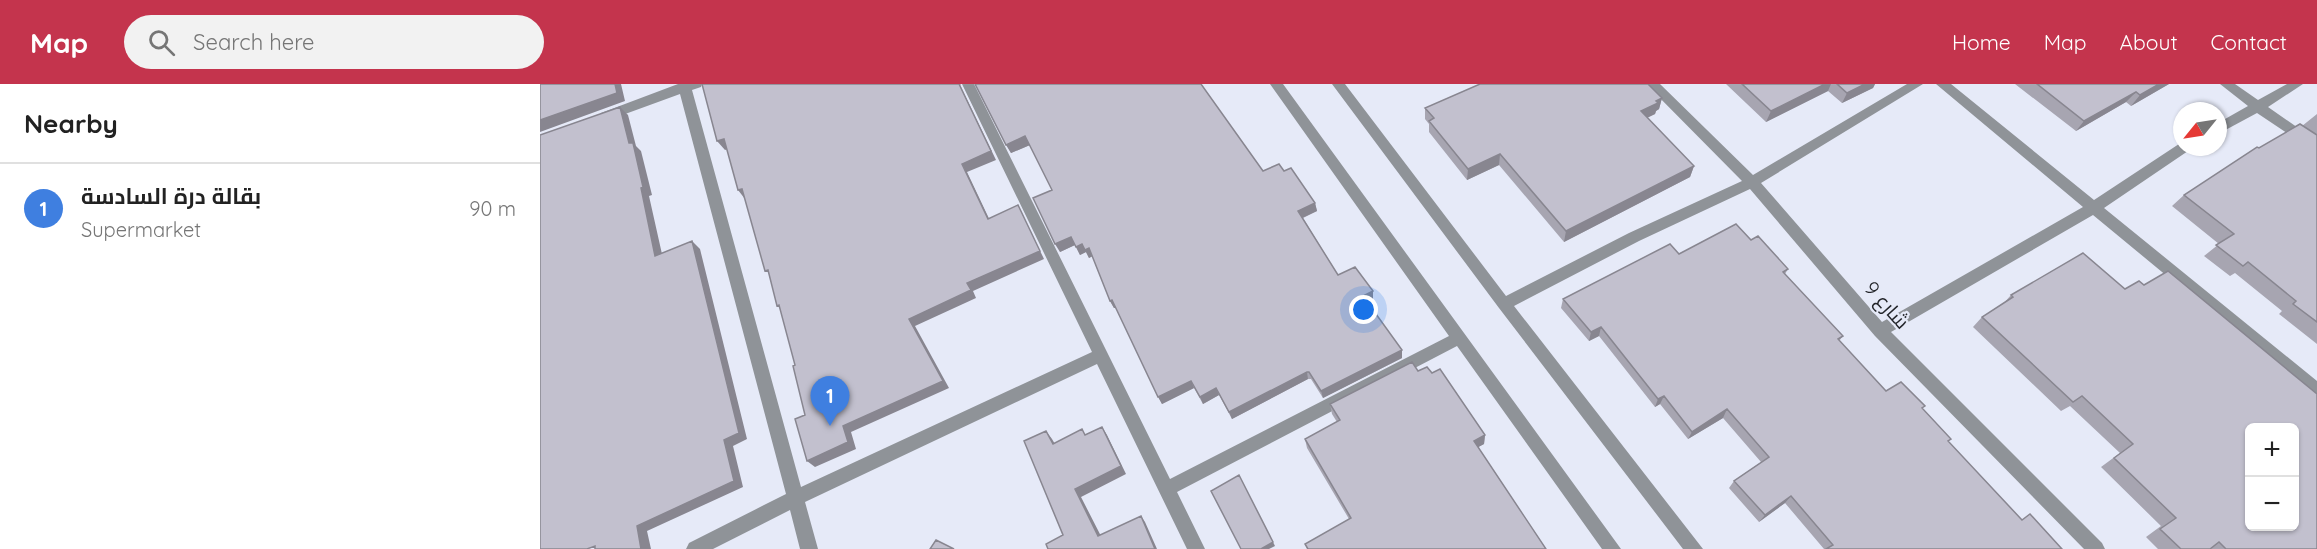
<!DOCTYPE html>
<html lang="en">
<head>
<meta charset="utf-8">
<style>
  body { margin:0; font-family:Quicksand,Cairo,sans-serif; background:#f2f2f2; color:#222 }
  .controls { position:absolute; right:18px; bottom:18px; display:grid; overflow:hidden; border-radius:9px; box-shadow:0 2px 4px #0004 }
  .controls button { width:54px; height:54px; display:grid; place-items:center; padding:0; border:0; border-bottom:2px solid #e0e0e0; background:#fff; color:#222; font:30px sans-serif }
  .compass { position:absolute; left:1633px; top:18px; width:54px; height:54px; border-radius:50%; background:#fff; box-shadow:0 2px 4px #0004; rotate:240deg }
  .you { position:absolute; left:824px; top:226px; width:21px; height:21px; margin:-15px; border:4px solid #fff; border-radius:50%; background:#1a73e8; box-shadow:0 0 0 9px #1a73e833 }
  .badge { display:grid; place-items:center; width:39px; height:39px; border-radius:50%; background:#c4344d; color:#fff; font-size:20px; font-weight:700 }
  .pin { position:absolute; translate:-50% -50px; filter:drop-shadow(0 2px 3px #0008) }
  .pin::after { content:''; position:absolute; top:32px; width:21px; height:18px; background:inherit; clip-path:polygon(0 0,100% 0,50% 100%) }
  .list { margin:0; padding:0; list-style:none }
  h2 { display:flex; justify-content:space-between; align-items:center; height:78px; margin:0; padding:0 24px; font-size:26px }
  h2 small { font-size:20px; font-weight:400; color:#767676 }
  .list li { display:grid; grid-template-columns:39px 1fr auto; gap:18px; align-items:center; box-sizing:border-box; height:90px; padding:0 24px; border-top:2px solid #e0e0e0 }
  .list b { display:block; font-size:22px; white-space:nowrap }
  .list p { margin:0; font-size:20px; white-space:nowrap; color:#767676 }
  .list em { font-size:20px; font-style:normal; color:#767676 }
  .icon { flex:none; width:33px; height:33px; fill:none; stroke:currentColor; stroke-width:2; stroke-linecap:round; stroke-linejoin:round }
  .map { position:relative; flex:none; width:1777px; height:465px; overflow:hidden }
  header { display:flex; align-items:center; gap:36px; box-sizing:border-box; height:84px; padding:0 30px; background:#c4344d; color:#fff }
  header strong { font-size:28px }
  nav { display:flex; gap:33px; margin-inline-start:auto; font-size:21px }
  .search { width:420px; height:54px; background:#f2f2f2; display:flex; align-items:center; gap:15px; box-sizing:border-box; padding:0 21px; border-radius:33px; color:#767676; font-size:22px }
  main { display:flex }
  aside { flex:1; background:#fff }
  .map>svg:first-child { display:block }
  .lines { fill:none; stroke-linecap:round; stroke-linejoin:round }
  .minor { fill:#8f9398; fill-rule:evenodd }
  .wall { fill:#a7a5b1 }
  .shaded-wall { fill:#888690 }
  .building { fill:#c2c0ce; stroke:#888690; stroke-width:1.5; fill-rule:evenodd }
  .labels { text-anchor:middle; stroke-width:4.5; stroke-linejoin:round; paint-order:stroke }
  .street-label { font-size:20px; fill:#23252a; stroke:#e6eaf8 }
</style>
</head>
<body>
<header>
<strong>Map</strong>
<div class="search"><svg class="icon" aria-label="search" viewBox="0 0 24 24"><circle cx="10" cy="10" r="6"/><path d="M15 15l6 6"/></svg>Search here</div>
<nav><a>Home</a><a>Map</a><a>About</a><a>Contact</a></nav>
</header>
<main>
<aside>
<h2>Nearby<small></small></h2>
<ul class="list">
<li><span class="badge" style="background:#3f7fe0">1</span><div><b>بقالة درة السادسة</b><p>Supermarket</p></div><em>90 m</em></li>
</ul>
</aside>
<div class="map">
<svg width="1777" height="465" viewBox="0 0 1777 465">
  <rect width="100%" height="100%" fill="#e6eaf8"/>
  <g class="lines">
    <!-- minor -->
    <path class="minor" d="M 138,0 L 162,0 L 161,3 L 152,6 L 261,403 L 552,268 L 422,0 L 434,0 L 630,395 L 909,252 L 730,0 L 743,0 L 1081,465 L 1062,465 L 917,262 L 637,408 L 665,465 L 647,465 L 557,280 L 265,418 L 278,465 L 260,465 L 250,426 L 173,465 L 146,465 L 149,459 L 246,410 L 140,10 L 66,37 L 59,32 L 61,29 Z
      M 792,0 L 805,0 L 966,212 L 1089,149 L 1202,97 L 1106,0 L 1120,0 L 1213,91 L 1367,0 L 1383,0 L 1221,99 L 1342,238 L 1543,123 L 1396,0 L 1411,0 L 1554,116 L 1642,58 L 1642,63 L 1650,63 L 1648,67 L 1564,124 L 1777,297 L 1777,313 L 1771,311 L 1553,131 L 1351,248 L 1562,459 L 1565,465 L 1544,465 L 1335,252 L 1210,105 L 1099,157 L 974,222 L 1163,465 L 1143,465 L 959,224 Z
      M 1680,0 L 1695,0 L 1718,16 L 1747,0 L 1763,0 L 1728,23 L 1777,57 L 1777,69 L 1717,29 L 1678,50 L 1678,39 L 1708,22 Z"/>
  </g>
  <!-- wall -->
  <path class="wall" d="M 435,0 L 723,87 L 744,87 L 775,119 L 777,127 L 763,134 L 798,191 L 833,207 L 833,215 L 828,218 L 862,274 L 783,314 L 771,295 L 768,295 L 692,335 L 679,311 L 663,320 L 654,304 L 622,320 L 576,224 L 574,224 L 570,217 L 552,172 L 549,174 L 546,168 L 540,171 L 535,161 L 520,168 L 512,106 L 490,61 L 471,69 Z
    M 1186,0 L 1335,0 L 1333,4 L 1302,19 L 1288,7 L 1226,38 Z
    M 1475,0 L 1629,0 L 1591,22 L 1586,18 L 1536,47 Z
    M 1122,14 L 1119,25 L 1116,27 L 1115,30 L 1107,34 L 1154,82 L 1150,93 L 1024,158 L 959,81 L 927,96 L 889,48 L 889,40 L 885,35 L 885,24 Z
    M 1777,30 L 1777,260 L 1739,230 L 1742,227 L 1695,189 L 1690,192 L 1664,172 L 1679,160 L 1632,122 L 1644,111 L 1719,64 L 1762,42 Z
    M 1139,170 L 1248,185 L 1245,190 L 1303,252 L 1299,257 L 1346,307 L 1383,325 L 1411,355 L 1408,357 L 1482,436 L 1522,465 L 1284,465 L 1245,419 L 1219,438 L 1189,404 L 1194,397 L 1221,378 L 1183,334 L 1148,355 L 1120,320 L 1115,323 L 1059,252 L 1049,257 L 1021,224 L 1023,215 Z
    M 1471,211 L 1777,465 L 1618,465 L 1606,453 L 1621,442 L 1561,383 L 1580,369 L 1530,322 L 1521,327 L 1433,243 L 1442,233 L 1463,220 Z
    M 878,287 L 892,289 L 945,351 L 944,360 L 938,363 L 1006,465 L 767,465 L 765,460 L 809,435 L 767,364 L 765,355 L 797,338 L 792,330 L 790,320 Z"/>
  <!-- shaded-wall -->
  <path class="shaded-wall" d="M 75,0 L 81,0 L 85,17 L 0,48 L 0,36 Z
    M 419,0 L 421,0 L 420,1 L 456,76 L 427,88 L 453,143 L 448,135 L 422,80 Z
    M 1285,0 L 1291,0 L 1288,7 L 1226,38 L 1231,27 Z
    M 1325,0 L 1335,0 L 1333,4 L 1302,19 L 1307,9 Z
    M 1619,0 L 1629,0 L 1591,22 L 1600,11 Z
    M 1596,8 L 1586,18 L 1536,47 L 1544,37 Z
    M 1122,14 L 1119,25 L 1116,27 L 1115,30 L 1098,38 L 1101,27 L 1116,17 Z
    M 80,23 L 88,31 L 96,62 L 101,67 L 112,111 L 109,112 L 124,179 L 115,172 L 101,104 L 89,59 Z
    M 485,52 L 490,61 L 471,69 L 466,61 Z
    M 184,55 L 191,64 L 185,66 L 177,57 Z
    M 960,70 L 959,81 L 927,96 L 928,85 Z
    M 1154,82 L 1150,93 L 1024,158 L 1026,147 Z
    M 202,105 L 205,115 L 198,106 Z
    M 775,119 L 777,127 L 760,135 L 758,127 Z
    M 478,121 L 504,175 L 433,207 L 436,214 L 375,242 L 409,304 L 311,348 L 316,365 L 275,383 L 267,377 L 303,342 L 369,235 L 427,199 Z
    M 531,153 L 535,161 L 520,168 L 515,160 Z
    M 152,157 L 160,165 L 207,355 L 193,362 L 203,403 L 107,447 L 111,465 L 101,465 L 97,442 L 184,356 Z
    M 542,160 L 549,164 L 553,172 L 549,174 L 546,168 L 540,171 L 536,163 Z
    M 833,207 L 833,215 L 824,220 L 823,212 Z
    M 572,216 L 576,224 L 574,224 L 570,217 Z
    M 1061,243 L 1059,252 L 1049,257 L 1051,248 Z
    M 862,266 L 862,274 L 783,314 L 781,307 Z
    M 767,288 L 768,295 L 692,335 L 689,328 Z
    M 651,297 L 654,304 L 622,320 L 618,313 Z
    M 676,304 L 679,311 L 663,320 L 660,313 Z
    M 1124,312 L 1120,320 L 1115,323 L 1118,315 Z
    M 1187,325 L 1183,334 L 1148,355 L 1152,348 Z
    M 562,343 L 567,351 L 586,390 L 541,413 L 564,458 L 558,452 L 535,405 Z
    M 506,347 L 512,355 L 519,367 L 513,360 Z
    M 945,351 L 944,360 L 933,366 L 934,357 Z
    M 1251,412 L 1245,419 L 1219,438 L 1225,431 Z
    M 601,432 L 605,438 L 617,465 L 615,465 Z
    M 733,458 L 735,462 L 729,465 L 721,465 Z"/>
  <!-- building -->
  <path class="building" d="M 0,0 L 75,0 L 77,9 L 0,36 Z
    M 162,0 L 419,0 L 451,67 L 422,80 L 448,135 L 478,121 L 500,167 L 427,199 L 431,206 L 369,235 L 403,297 L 303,342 L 308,358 L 267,377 L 255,335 L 265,331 L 253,282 L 255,281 L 239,221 L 237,222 L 228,186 L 225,187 L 202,105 L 198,106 L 184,55 L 177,57 Z
    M 435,0 L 661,0 L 723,87 L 739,80 L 744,87 L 751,84 L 775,119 L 758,127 L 798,191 L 815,183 L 833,207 L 823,212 L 862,266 L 781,307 L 769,288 L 767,288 L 689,328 L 676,304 L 660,313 L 651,297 L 618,313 L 572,216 L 570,217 L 549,164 L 545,166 L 542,160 L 536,163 L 531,153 L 515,160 L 493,114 L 512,106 L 485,52 L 466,61 Z
    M 940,0 L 1108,0 L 1122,14 L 1116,17 L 1118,19 L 1101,27 L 1154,82 L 1026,147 L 960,70 L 928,85 L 889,37 L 894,34 L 885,24 Z
    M 1202,0 L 1285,0 L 1231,27 Z
    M 1297,0 L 1325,0 L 1307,9 Z
    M 1497,0 L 1619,0 L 1600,11 L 1596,8 L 1544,37 Z
    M 80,23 L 89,59 L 93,59 L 103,103 L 101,104 L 115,172 L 152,157 L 199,349 L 184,356 L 194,397 L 97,442 L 101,465 L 55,465 L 55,462 L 47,465 L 0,465 L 0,51 Z
    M 1760,40 L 1777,51 L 1777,238 L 1753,220 L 1756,217 L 1708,178 L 1703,182 L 1676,161 L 1694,150 L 1644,111 L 1717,63 L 1719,64 Z
    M 1196,140 L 1211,156 L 1218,152 L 1248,185 L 1243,188 L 1303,252 L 1298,255 L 1346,307 L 1361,298 L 1385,322 L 1382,324 L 1411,355 L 1408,357 L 1482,436 L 1490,430 L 1522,465 L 1286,465 L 1293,461 L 1251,412 L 1225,431 L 1194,397 L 1229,373 L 1187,325 L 1152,348 L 1124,312 L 1118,315 L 1061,243 L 1051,248 L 1023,215 L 1130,160 L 1139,170 Z
    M 1543,169 L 1585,205 L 1599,197 L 1604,201 L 1628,187 L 1777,310 L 1777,465 L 1686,465 L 1679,458 L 1670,465 L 1641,465 L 1620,445 L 1636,434 L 1574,374 L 1593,360 L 1542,312 L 1533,318 L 1442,233 L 1473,213 L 1471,211 ZM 1710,344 L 1755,344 L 1755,442 L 1710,442 Z
    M 872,278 L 878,287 L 887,283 L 892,289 L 900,285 L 945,351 L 934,357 L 1006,465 L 768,465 L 765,460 L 811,434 L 765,355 L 800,336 L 790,320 Z
    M 562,343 L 581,382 L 535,405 L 558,452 L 601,432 L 615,465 L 508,465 L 506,460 L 523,451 L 484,357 L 506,347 L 513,360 L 542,345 L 545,351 Z
    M 699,391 L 733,458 L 721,465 L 701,465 L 671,407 Z
    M 396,456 L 414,465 L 390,465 Z"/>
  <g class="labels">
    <!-- street labels -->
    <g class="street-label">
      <text transform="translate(1347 221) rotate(48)" y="7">شارع 9</text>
    </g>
  </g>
</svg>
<div class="controls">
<button>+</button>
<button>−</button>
</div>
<svg class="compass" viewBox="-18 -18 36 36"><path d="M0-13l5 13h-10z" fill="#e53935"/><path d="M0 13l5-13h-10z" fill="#767676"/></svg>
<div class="you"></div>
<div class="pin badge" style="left:290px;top:342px;background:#3f7fe0">1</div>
</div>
</main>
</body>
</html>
